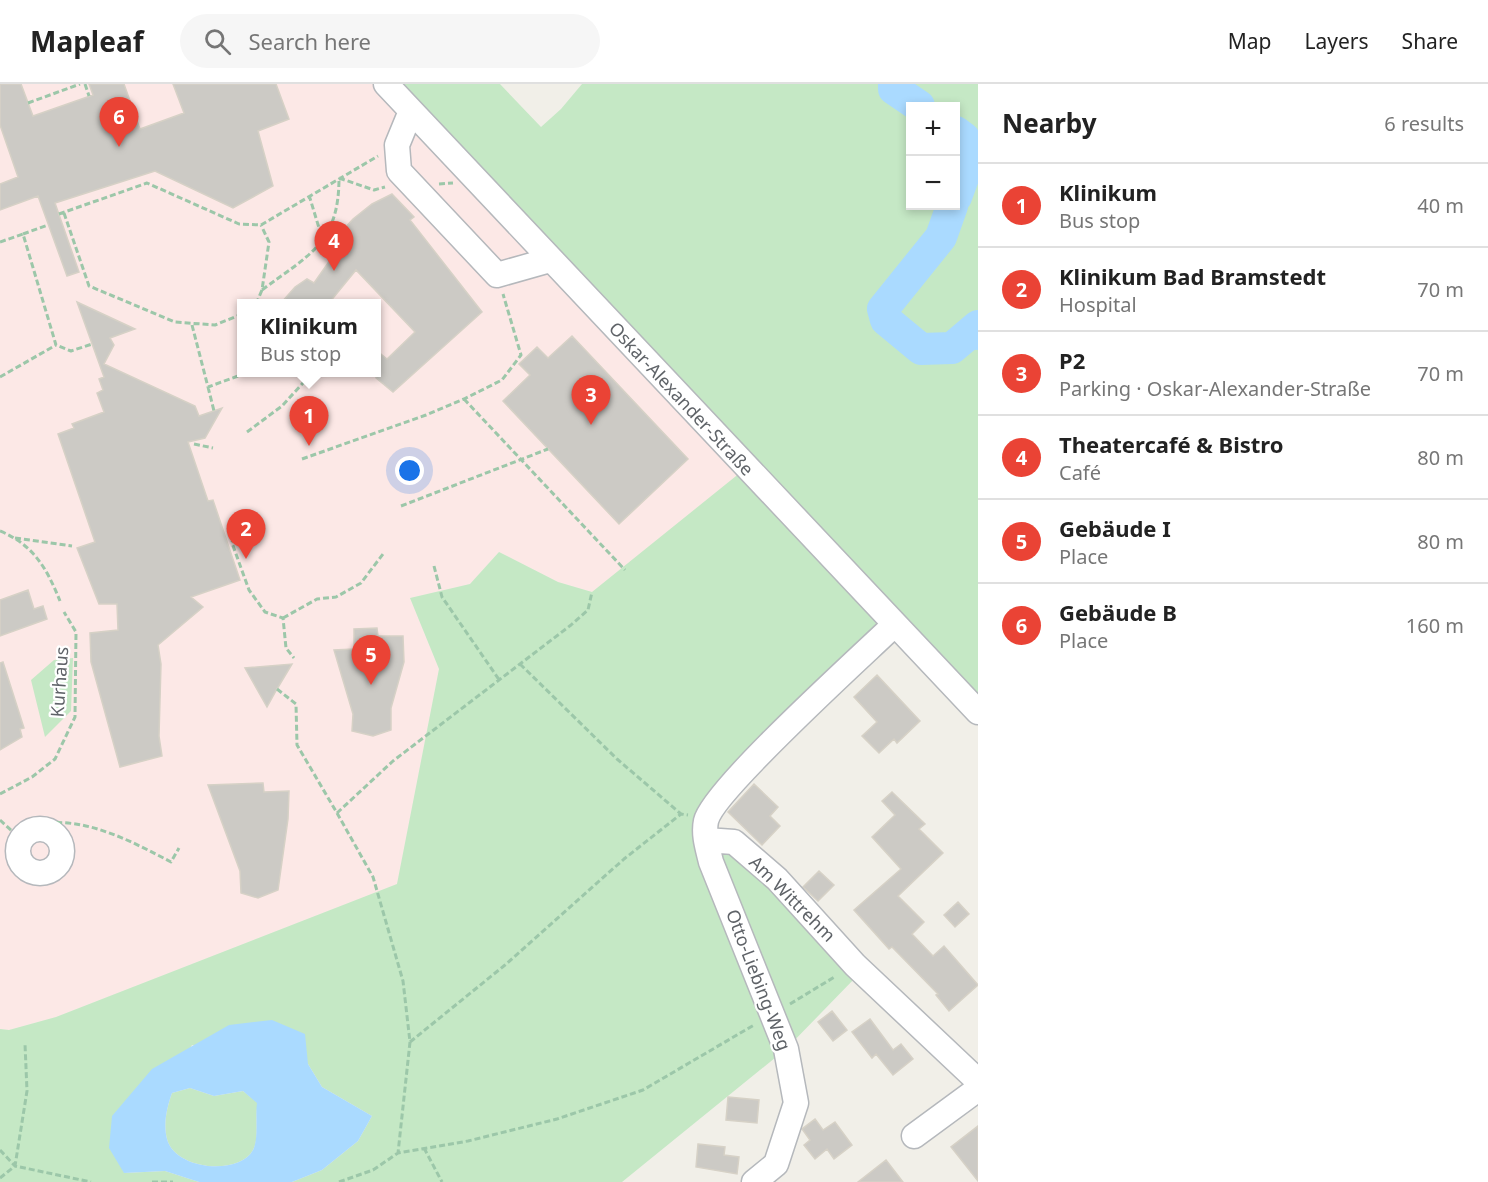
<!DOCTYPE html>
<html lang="en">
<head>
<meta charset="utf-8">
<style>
  body { margin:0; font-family:"Noto Sans",sans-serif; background:#f6f6f6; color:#222 }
  .controls { position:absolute; right:18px; top:18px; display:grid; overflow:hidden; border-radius:0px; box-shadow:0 3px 9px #0003 }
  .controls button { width:54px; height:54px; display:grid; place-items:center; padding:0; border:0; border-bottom:2px solid #e0e0e0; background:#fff; color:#222; font:30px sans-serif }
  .you { position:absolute; left:410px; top:387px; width:21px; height:21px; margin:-15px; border:4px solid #fff; border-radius:50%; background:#1a73e8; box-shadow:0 0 0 9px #1a73e833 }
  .badge { display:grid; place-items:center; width:39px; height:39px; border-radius:50%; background:#ea4335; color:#fff; font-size:20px; font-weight:700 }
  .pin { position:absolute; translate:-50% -50px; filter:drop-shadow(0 2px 3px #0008) }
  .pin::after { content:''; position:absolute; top:32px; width:21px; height:18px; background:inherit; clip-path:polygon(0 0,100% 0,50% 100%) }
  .popup { position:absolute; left:237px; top:215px; width:144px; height:78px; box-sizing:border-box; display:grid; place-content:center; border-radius:0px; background:#fff; filter:drop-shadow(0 2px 4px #0005); font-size:20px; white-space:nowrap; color:#767676 }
  .popup b { font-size:22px; color:#222 }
  .popup::after { content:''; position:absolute; left:50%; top:100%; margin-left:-12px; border:12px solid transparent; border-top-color:#fff }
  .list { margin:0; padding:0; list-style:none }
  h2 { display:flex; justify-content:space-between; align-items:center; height:78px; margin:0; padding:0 24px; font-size:26px }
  h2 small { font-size:20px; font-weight:400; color:#767676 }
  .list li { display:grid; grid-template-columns:39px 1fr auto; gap:18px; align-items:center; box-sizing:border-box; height:84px; padding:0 24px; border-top:2px solid #e0e0e0 }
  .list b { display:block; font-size:22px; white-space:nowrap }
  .list p { margin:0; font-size:20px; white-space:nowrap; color:#767676 }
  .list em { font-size:20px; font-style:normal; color:#767676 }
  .icon { flex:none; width:33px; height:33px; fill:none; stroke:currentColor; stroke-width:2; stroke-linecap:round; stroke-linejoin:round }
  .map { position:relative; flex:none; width:978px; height:1098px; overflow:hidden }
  header { display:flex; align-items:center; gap:36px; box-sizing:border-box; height:84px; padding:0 30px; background:#fff; border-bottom:2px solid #e0e0e0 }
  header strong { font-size:28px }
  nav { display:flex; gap:33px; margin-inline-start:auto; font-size:21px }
  .search { width:420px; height:54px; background:#f6f6f6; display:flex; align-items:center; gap:15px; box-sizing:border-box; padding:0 21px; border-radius:33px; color:#767676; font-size:22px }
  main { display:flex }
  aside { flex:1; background:#fff }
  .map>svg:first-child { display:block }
  .medical { fill:#fce8e6; fill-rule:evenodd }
  .green { fill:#c5e8c5; fill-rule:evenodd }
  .water { fill:#aadaff; fill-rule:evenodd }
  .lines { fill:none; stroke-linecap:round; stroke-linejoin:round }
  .river { stroke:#aadaff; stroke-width:32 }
  .building { fill:#cccac5; stroke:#d6d1c6; stroke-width:1.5 }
  .minor-casing { stroke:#b5b8bc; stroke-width:27 }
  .path { stroke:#9cc7a9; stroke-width:3; stroke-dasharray:6 3; stroke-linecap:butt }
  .minor { stroke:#fff; stroke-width:24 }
  .labels { text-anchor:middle; stroke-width:4.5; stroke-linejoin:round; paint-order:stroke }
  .street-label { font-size:18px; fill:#5f6368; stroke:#fff }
</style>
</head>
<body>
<header>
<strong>Mapleaf</strong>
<div class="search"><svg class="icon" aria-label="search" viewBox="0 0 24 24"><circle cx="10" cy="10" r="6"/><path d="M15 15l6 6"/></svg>Search here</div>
<nav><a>Map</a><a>Layers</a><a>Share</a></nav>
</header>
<main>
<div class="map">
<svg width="978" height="1098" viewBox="0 0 978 1098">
  <rect width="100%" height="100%" fill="#f1efe8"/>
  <!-- medical -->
  <path class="medical" d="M 0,0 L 387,0 L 746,384 L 631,483 L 592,508 L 558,498 L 499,468 L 470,500 L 410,514 L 439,585 L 397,800 L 56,933 L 9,946 L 0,945 ZM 242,220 L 376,220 L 376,288 L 242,288 Z"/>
  <!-- green -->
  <path class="green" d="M 386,0 L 500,0 L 541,43 L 561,25 L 582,0 L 978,0 L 978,628 L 884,537 L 698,733 L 732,761 L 856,893 L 786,965 L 622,1098 L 292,1098 L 322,1086 L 358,1057 L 372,1032 L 322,1003 L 308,980 L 192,961 L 124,1089 L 165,1087 L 199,1098 L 0,1098 L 0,945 L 9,946 L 56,933 L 397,800 L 439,585 L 410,514 L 470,500 L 499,468 L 558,498 L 592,508 L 746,384 ZM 910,22 L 956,22 L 956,122 L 910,122 Z
    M 73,574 L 71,627 L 45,653 L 31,596 L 54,576 Z
    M 190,1004 L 214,1012 L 243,1007 L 258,1019 C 254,1033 260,1054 253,1066 C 239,1092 175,1086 167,1055 C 163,1040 167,1023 172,1009 Z"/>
  <!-- water -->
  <path class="water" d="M 978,242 L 978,266 L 952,264 Z
    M 272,936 L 305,950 L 308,980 L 322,1003 L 372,1032 L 358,1057 L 322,1086 L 292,1098 L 199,1098 L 165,1087 L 124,1089 L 109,1064 L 112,1032 L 152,985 L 229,941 ZM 190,1004 L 214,1012 L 243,1007 L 257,1019 C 255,1033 259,1054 253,1066 C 239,1092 175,1086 167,1055 C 163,1040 167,1023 172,1009 Z"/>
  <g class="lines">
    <!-- river -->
    <path class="river" d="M 894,0 L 894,5 L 919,22
      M 956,48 L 964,54 L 970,75 L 956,113
      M 952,122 L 941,153 L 883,225 L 886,236 L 921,265 L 952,264 L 978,242"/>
  </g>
  <!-- building -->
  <path class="building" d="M 0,0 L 21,0 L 33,32 L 93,11 L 89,0 L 124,0 L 140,45 L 184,29 L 173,0 L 276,0 L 289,35 L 258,47 L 273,102 L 233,124 L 155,87 L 55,119 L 79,188 L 67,192 L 38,112 L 0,126 L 0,100 L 18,93 L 0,41 Z
    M 392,110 L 414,133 L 410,136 L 482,228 L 393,308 L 376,294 L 376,266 L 387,275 L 415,248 L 356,186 L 329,219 L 281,219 L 295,203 L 307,195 L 314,199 L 335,169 L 330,163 L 332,158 L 353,135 L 372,120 Z
    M 77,218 L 135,245 L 110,254 L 114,261 L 104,280 L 195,322 L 199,332 L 222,324 L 205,354 L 188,358 L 208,417 L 213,416 L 240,496 L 191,513 L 203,523 L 158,561 L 161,580 L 159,652 L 162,672 L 120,683 L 91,578 L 90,549 L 118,546 L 117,520 L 99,520 L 77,464 L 95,458 L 58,350 L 74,344 L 72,340 L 104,328 L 97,309 L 103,306 L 99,295 L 104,293 Z
    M 572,252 L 688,375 L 619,440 L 503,317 L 530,291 L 519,280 L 537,263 L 548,274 Z
    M 28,506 L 34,525 L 43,522 L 47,535 L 0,552 L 0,516 Z
    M 377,544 L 378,552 L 403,552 L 404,578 L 391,624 L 391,646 L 373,652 L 352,647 L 353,630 L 334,566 L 354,565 L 354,545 Z
    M 3,578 L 24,644 L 20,645 L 22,653 L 0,666 L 0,579 Z
    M 292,580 L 277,605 L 267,623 L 245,584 Z
    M 877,591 L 920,637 L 897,659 L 894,655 L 879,669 L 862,652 L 877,638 L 854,613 Z
    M 263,699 L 264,708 L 289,707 L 288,735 L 278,806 L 258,814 L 241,809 L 240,787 L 208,701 Z
    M 754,700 L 778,723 L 770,732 L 780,742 L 762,761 L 728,728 Z
    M 892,708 L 925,740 L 919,745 L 943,769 L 898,812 L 924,838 L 912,850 L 933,872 L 944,862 L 978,901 L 949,927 L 936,911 L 938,910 L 892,863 L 889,865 L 854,826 L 901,785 L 872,753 L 895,731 L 882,717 Z
    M 819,787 L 834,801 L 818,817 L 803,803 Z
    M 958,818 L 969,830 L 955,843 L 944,831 Z
    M 832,927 L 847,946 L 833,957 L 818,938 Z
    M 870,935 L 893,966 L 901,960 L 913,975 L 893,991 L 876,970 L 872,974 L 852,948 Z
    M 728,1013 L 759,1016 L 757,1039 L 726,1036 Z
    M 815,1035 L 823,1046 L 835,1038 L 852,1061 L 834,1075 L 827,1065 L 815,1075 L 804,1061 L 810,1056 L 802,1045 Z
    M 978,1042 L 978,1097 L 951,1063 Z
    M 698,1060 L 725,1063 L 724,1071 L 739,1073 L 737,1090 L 696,1083 Z
    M 886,1076 L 903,1098 L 858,1098 Z"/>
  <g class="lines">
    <defs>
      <path id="minor" d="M 386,0 L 978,628
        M 411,27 L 397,61 L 399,87 L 497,191 L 550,176
        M18 767a22 22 0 1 1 44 0a22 22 0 1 1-44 0Z
        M 706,756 L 734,758 L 777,795 L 855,881 L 978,997
        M 914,1052 L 978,1005
        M 754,1098 L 776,1080 L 796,1019 L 786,965 L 711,778 C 708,765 703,751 706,737 C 712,707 863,571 894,541"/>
    </defs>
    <!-- minor casing -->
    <use href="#minor" class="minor-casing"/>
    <!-- path -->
    <path class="path" d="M 85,0 L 89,12
      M 28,19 L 80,0
      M 439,100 L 453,99
      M 309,111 L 323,157 L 332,158
      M 64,129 L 89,202 L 175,238 L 215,241 L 242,230
      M 59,130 L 147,99 L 239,140 L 261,141 L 378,72
      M 23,150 L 48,141
      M 0,158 L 23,150 L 56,261 L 71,267 L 92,260
      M 262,206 C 309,171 339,159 339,94 L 374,106 L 385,103
      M 256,220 L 262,206 L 269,158 L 261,141
      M 192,241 L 208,303 L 249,288
      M 0,293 L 56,261
      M 208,303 L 214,327
      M 464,315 L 625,486
      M 247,348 L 282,322 L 313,288
      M 194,360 L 213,364
      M 302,375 L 426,331 L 464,315 L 502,296 L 521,271 L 503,210
      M 401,422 L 548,365
      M 242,437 L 234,449 L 232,459 L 249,506 L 265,528 L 283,534 L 286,564 L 294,574
      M 0,447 C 34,461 47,485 60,517
      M 15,454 L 72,462
      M 434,482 L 442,513 L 500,597
      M 283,534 L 317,515 L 336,513 L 361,499 L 383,470
      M 520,580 L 617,675 L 681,730
      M 277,605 L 296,620 L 297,661 L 337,729 L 393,677 L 571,541 L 588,526 L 592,508
      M 0,710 L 32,693 L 55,675 L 75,633 L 76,548 L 64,528
      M 337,729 L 373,793 L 403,897 L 410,958 L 398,1069
      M 0,736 L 14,749 C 22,746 31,741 40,740 C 85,732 133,758 171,778 L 179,764
      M 790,920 L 836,892
      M 410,958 L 505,881 L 624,775 L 681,730 L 688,731
      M 424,1064 L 442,1098
      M 0,1066 L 15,1082 L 91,1098
      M 0,1094 L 15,1082 L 27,1007 L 25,960
      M 152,1098 L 173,1098
      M 339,1098 L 373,1086 L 398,1069 L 468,1057 L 557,1035 L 643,1006 L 754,941"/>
    <!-- minor -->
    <use href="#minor" class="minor"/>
  </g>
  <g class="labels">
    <!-- street labels -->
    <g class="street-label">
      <text transform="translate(681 315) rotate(47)" y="6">Oskar-Alexander-Straße</text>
      <text transform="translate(60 598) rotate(-86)" y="6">Kurhaus</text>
      <text transform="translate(792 815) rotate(45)" y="6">Am Wittrehm</text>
      <text transform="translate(758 896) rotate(69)" y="6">Otto-Liebing-Weg</text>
    </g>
  </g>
</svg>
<div class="controls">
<button>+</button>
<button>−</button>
</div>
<div class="you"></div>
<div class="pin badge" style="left:309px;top:362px">1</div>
<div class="popup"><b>Klinikum</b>Bus stop</div>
<div class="pin badge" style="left:246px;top:475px">2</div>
<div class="pin badge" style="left:591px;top:341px">3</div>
<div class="pin badge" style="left:334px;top:187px">4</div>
<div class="pin badge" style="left:371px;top:601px">5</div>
<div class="pin badge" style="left:119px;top:63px">6</div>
</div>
<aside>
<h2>Nearby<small>6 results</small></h2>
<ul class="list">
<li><span class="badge">1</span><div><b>Klinikum</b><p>Bus stop</p></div><em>40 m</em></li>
<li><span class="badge">2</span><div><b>Klinikum Bad Bramstedt</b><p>Hospital</p></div><em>70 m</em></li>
<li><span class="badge">3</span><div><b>P2</b><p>Parking · Oskar-Alexander-Straße</p></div><em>70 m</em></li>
<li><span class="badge">4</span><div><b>Theatercafé &amp; Bistro</b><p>Café</p></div><em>80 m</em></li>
<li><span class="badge">5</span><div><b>Gebäude I</b><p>Place</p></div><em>80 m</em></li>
<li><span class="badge">6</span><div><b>Gebäude B</b><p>Place</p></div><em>160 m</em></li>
</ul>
</aside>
</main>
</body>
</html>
